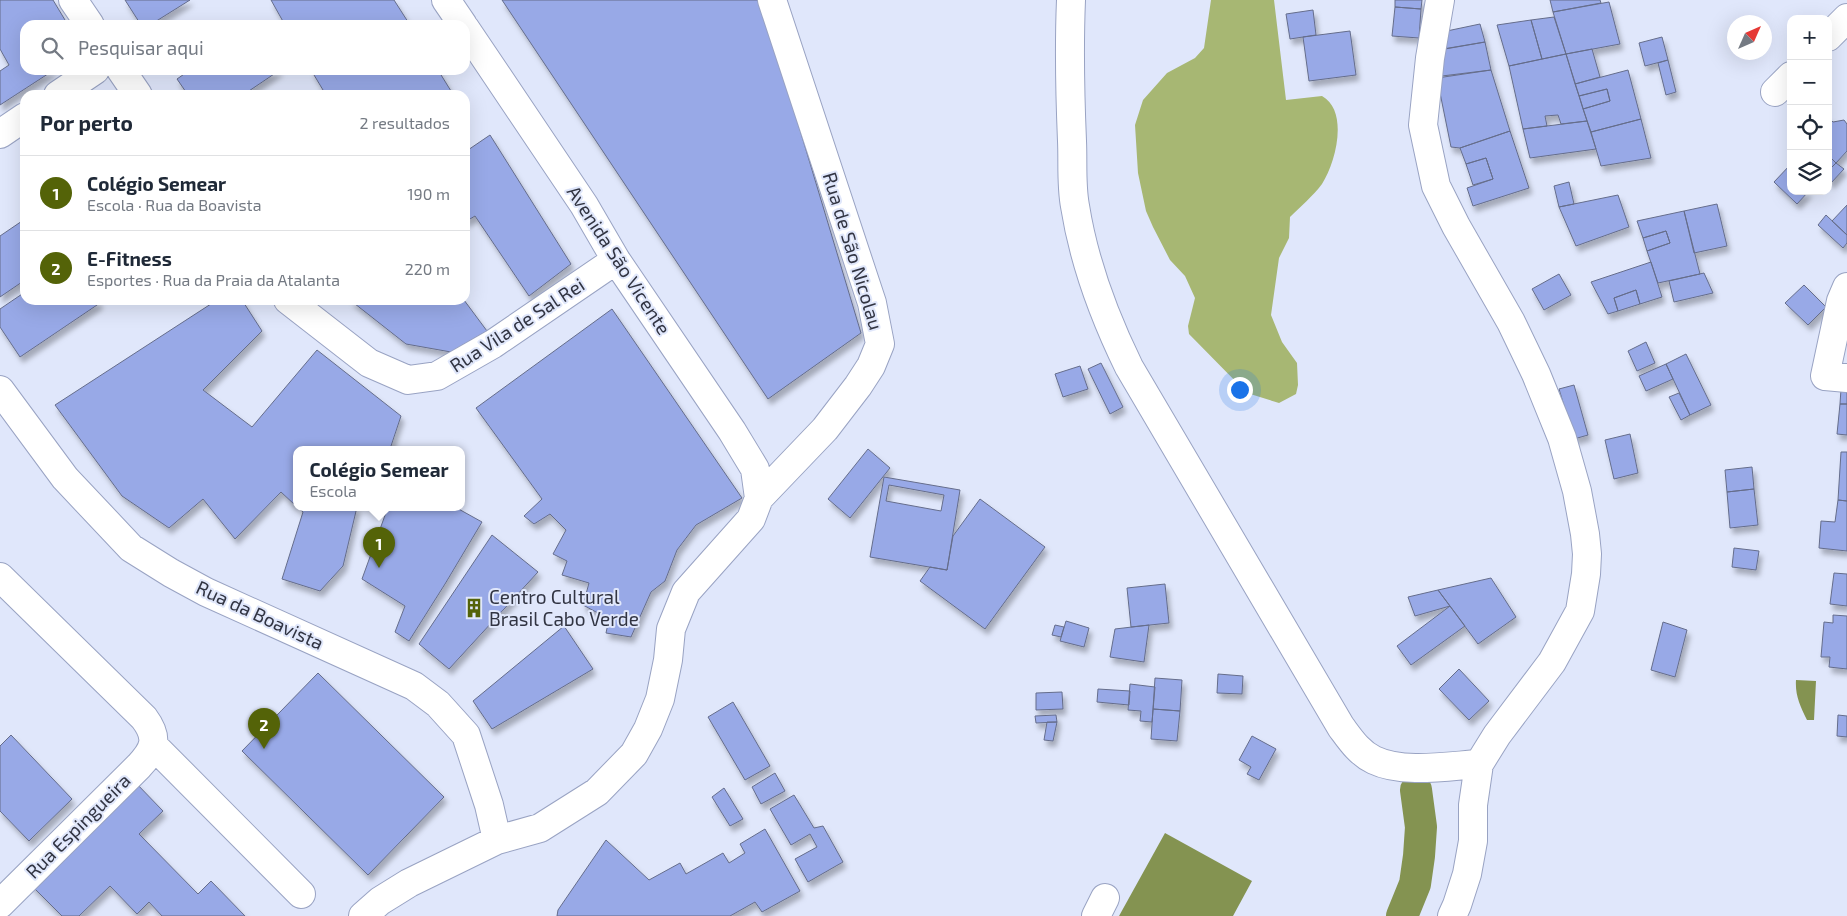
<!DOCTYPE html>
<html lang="pt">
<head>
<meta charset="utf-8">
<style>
  body { margin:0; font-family:"Exo 2",sans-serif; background:#f2f2f3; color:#1f2937 }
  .controls { position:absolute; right:15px; top:15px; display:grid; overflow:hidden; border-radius:10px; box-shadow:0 5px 20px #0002 }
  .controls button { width:45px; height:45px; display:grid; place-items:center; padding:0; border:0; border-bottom:1px solid #e0e1e3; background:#fff; color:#1f2937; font:25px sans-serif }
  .compass { position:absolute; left:1727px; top:15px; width:45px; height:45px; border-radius:50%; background:#fff; box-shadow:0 5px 20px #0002; rotate:45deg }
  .you { position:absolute; left:1239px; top:389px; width:18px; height:18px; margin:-12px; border:4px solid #fff; border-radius:50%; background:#1a73e8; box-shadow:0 0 0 8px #1a73e833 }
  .badge { display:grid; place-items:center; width:32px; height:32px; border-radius:50%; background:#546308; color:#fff; font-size:16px; font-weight:700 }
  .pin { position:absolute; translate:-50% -41px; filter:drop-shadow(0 1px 2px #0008) }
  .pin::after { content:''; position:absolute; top:26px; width:18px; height:15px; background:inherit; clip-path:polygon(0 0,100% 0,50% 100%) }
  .popup { position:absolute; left:293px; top:446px; width:172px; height:65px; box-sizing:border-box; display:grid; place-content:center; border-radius:10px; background:#fff; filter:drop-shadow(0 1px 4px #0005); font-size:16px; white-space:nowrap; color:#747a83 }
  .popup b { font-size:19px; color:#1f2937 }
  .popup::after { content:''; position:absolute; left:50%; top:100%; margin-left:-10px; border:10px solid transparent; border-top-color:#fff }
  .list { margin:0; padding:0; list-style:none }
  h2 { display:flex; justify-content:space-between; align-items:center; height:65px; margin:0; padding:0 20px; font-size:21px }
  h2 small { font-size:16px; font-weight:400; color:#747a83 }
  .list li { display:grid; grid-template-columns:32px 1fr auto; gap:15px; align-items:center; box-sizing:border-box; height:75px; padding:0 20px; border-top:1px solid #e0e1e3 }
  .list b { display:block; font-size:19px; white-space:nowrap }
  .list p { margin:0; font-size:16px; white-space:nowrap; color:#747a83 }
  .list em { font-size:16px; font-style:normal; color:#747a83 }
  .icon { flex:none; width:28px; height:28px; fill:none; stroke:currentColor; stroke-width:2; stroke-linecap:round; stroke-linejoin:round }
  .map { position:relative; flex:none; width:1847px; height:916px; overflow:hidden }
  .search { position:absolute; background:#fff; box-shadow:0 5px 20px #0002; left:20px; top:20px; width:450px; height:55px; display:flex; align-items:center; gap:12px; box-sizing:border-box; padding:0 18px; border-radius:15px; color:#747a83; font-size:19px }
  .panel { position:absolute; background:#fff; box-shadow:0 5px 20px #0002; left:20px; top:90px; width:450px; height:215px; border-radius:15px }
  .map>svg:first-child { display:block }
  .forest { fill:#a7b773 }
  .water { fill:#849351 }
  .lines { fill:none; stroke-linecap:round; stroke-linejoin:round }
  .canal { stroke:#849351; stroke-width:32 }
  .building { fill:#98a9e7; stroke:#656d8b; fill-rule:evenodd; filter:url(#shadow) }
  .minor-casing { stroke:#99a3c3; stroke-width:30 }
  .minor { stroke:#fff; stroke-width:28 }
  .labels { text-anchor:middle; stroke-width:4; stroke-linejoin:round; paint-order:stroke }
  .street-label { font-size:19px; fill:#313442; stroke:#e0e7fb }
  .poi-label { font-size:19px; fill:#313442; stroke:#e0e7fb; text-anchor:start }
</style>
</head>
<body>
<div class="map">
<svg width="1847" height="916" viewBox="0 0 1847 916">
  <defs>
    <filter id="shadow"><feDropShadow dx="3" dy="5.5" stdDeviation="2.5" flood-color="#0004"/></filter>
  </defs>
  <rect width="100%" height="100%" fill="#e0e7fb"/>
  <!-- forest -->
  <path class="forest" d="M 1211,0 L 1274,0 L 1286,100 L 1322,96 C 1349,111 1336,162 1322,184 C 1313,196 1301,206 1290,217 L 1289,238 L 1279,258 L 1271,315 L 1282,342 L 1297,363 L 1298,385 L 1296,394 L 1279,403 L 1247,393 L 1189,334 L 1188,326 L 1195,298 L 1185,276 L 1170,260 L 1153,227 L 1146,211 L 1138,173 L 1135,125 L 1143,100 L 1167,73 L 1195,58 L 1204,48 Z"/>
  <!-- water -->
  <path class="water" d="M 1796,680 L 1816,681 L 1814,720 L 1807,720 C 1800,706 1795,695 1796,680 Z
    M 1165,833 L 1252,881 L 1233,916 L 1119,916 Z"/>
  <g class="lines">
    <!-- canal -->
    <path class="canal" d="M 1402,916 L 1415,884 L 1419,856 L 1421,827 L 1416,790"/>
  </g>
  <!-- building -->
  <path class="building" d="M 0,0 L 53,0 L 68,25 L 25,25 L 25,70 L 54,70 L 0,105 L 0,71 L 9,65 L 0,49 Z
    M 125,0 L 190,0 L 150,25 L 141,25 Z
    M 271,0 L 394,0 L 410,25 L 285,25 Z
    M 502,0 L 761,0 L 861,333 L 768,399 Z
    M 1395,0 L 1422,0 L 1421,9 L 1395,7 Z
    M 1550,0 L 1600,0 L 1601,3 L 1553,12 Z
    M 1609,2 L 1620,44 L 1566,54 L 1553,12 Z
    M 1395,7 L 1421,9 L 1419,38 L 1392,36 Z
    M 1313,10 L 1316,35 L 1290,39 L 1286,14 Z
    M 1554,17 L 1566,54 L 1542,59 L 1531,20 Z
    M 1531,20 L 1542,59 L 1509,66 L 1497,25 Z
    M 1480,24 L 1485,42 L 1445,49 L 1442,32 Z
    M 1350,31 L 1356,75 L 1309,81 L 1303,37 Z
    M 1662,37 L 1668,60 L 1645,66 L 1639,43 Z
    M 1485,42 L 1491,70 L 1442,76 L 1437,50 Z
    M 1592,49 L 1600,77 L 1575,84 L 1566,54 Z
    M 1566,54 L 1587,121 L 1561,124 L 1558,115 L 1545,116 L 1547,126 L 1523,129 L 1509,66 Z
    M 1668,60 L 1676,92 L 1666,95 L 1658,63 Z
    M 190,70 L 280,70 L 243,95 L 188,95 L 177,79 Z
    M 311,70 L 438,70 L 451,91 L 446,95 L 326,95 Z
    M 1491,70 L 1510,131 L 1460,148 L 1451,147 L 1437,78 Z
    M 1628,70 L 1641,119 L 1591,132 L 1583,109 L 1610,101 L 1607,89 L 1579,96 L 1575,84 Z
    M 1607,89 L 1610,101 L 1583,109 L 1579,96 Z
    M 1828,117 L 1833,122 L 1844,120 L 1847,124 L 1847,151 L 1836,163 L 1828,155 Z
    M 1641,119 L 1651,158 L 1601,166 L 1591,132 Z
    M 1587,121 L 1596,149 L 1530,158 L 1523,129 Z
    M 1510,131 L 1529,188 L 1473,206 L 1467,188 L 1493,179 L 1486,158 L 1466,164 L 1460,148 Z
    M 490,135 L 571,264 L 529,296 L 475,216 L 465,222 L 465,152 Z
    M 1828,155 L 1836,163 L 1828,171 Z
    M 1486,158 L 1493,179 L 1473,185 L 1466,164 Z
    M 1836,163 L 1844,169 L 1831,183 L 1828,180 L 1828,171 Z
    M 1791,164 L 1791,191 L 1809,191 L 1797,204 L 1774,182 Z
    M 1569,182 L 1574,204 L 1559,207 L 1554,186 Z
    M 1618,195 L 1629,227 L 1576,246 L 1559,207 Z
    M 1717,204 L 1727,246 L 1694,253 L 1684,211 Z
    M 1847,205 L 1847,235 L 1832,221 Z
    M 1684,211 L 1700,274 L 1658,283 L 1647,251 L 1670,243 L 1666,231 L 1643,238 L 1637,221 Z
    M 1826,215 L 1847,235 L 1847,243 L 1843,248 L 1818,225 Z
    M 25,219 L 25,280 L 0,297 L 0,236 Z
    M 1666,231 L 1670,243 L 1647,251 L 1643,238 Z
    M 1651,262 L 1662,297 L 1640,304 L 1636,290 L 1614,298 L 1618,311 L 1608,314 L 1591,282 Z
    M 1704,273 L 1713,293 L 1674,302 L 1669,281 Z
    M 1559,274 L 1571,295 L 1544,310 L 1532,289 Z
    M 1804,285 L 1826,307 L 1808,325 L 1785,303 Z
    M 1636,290 L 1640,304 L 1618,311 L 1614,298 Z
    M 25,292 L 25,300 L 98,300 L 100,303 L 20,357 L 0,327 L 0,309 Z
    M 217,300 L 242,300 L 262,331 L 203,390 L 252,427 L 317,350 L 401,416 L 390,449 L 296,449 L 296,506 L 281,492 L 235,539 L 203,499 L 169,528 L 122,496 L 55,405 Z
    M 350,300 L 464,300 L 487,331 L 451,352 L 406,344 Z
    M 612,309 L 742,498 L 696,525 L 677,550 L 665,581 L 651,592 L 631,637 L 606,633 L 609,619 L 583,605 L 589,583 L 562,575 L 567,561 L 553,554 L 566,530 L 550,514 L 534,524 L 524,516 L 542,499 L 476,408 Z
    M 1646,342 L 1655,363 L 1637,371 L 1628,351 Z
    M 1686,354 L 1711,405 L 1690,415 L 1666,364 Z
    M 1101,363 L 1123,407 L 1110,414 L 1088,369 Z
    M 1666,364 L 1673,379 L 1646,391 L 1639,376 Z
    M 1080,366 L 1088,389 L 1063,397 L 1055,374 Z
    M 1574,385 L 1588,435 L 1574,439 L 1559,389 Z
    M 1841,389 L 1847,390 L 1847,404 L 1840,404 Z
    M 1679,393 L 1690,415 L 1681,420 L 1669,397 Z
    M 1840,404 L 1847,404 L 1847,435 L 1837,434 Z
    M 1630,434 L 1638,473 L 1614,479 L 1605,440 Z
    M 868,449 L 890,468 L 850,518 L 828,499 Z
    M 1841,452 L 1847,452 L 1847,501 L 1838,500 Z
    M 1752,467 L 1754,489 L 1727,492 L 1725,470 Z
    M 884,477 L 960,490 L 947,570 L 870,557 ZM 889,485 L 944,495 L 941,511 L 886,501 Z
    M 1754,489 L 1758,525 L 1730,528 L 1727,492 Z
    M 980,499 L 1045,547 L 985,629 L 920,581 L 930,567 L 947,570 L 953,536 Z
    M 1838,500 L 1847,501 L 1847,551 L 1819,548 L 1821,521 L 1835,522 Z
    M 297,507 L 357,507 L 343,566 L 320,591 L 282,579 L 303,512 Z
    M 388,507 L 455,507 L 482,522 L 445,584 L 409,641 L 395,632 L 405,606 L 362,579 Z
    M 492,535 L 538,572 L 449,669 L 419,644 Z
    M 1734,548 L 1759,551 L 1756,570 L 1732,567 Z
    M 1834,573 L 1847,574 L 1847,606 L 1830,604 Z
    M 1491,578 L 1516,617 L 1478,644 L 1438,590 Z
    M 1165,584 L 1169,623 L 1131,627 L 1127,588 Z
    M 1438,590 L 1450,606 L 1415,616 L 1408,597 Z
    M 1450,606 L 1465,626 L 1411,665 L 1397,646 Z
    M 1833,615 L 1847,616 L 1847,669 L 1829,667 L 1830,657 L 1821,657 L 1824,622 L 1833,623 Z
    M 1066,621 L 1089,628 L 1084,647 L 1060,641 Z
    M 1663,622 L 1687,630 L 1675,677 L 1651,670 Z
    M 1055,625 L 1064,627 L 1061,637 L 1052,635 Z
    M 1149,625 L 1144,662 L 1110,657 L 1115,629 Z
    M 564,626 L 593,669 L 492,729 L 473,701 Z
    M 1459,669 L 1489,701 L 1469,720 L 1439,689 Z
    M 318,673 L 444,797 L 368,875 L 242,751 Z
    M 1218,674 L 1243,676 L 1242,694 L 1217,693 Z
    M 1155,678 L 1182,680 L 1180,711 L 1153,709 Z
    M 1130,684 L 1155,687 L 1152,722 L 1140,721 L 1141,711 L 1128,710 Z
    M 1098,689 L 1130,691 L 1129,705 L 1097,702 Z
    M 1062,692 L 1063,709 L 1036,710 L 1036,693 Z
    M 733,702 L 770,766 L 745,780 L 708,717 Z
    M 1153,709 L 1180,711 L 1177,741 L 1151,739 Z
    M 1056,715 L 1057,722 L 1036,723 L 1035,716 Z
    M 1838,715 L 1847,716 L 1847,737 L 1837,736 Z
    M 1047,722 L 1057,722 L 1053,741 L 1044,740 Z
    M 11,735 L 72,799 L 29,841 L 0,811 L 0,746 Z
    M 1252,736 L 1276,749 L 1259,780 L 1247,774 L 1251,767 L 1239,760 Z
    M 775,773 L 785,791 L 761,804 L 752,787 Z
    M 134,781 L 163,811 L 139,834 L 198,894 L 211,881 L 245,916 L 162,916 L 149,902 L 137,914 L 110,886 L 79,916 L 62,916 L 29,883 Z
    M 724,788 L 743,819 L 730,826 L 712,797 Z
    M 794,795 L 814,828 L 823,826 L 843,862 L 808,882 L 795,859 L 817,847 L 810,834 L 791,845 L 770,809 Z
    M 765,829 L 800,891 L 762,912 L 755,902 L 730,916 L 557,916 L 558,910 L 606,840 L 649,880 L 680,863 L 686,874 L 723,853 L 729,863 L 745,853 L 740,844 Z"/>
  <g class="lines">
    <defs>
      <path id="minor" d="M 73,0 L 90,25
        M 446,0 L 463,25
        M 1071,0 C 1069,47 1070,94 1072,141 C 1073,162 1071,185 1075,206 C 1084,263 1104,316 1129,367 L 1341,727 C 1350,739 1359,753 1374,760 C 1403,774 1448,766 1479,764 L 1473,805 L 1473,841 L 1467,874 L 1457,905 L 1452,916
        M 1440,0 L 1430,58 L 1423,125 L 1436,186 L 1456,226 L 1511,322 L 1536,374 L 1562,438 L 1577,491 L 1585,534 L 1587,554 L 1586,574 L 1580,611 L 1552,662 L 1497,735 L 1479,764
        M 465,28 L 584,205 L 616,260 L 732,431 L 755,469 L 759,498
        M 1828,37 L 1847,18
        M 121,70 L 138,95
        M 1775,92 L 1791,76
        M 58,95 L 95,70
        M 0,134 L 25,117
        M 1847,287 L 1841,301 L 1825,376 L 1847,378
        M 288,300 L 369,363 L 408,380 L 437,376 L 493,344 L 616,260
        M 0,390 L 65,478 L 131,548 L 171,573 L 206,592 L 414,686 L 438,704 L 466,735 L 489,805 L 497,840
        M 0,577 L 144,718 C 159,738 155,749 139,766 L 0,904
        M 153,745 L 301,894
        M 363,916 L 380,901 L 409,883 L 497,840 L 540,828 L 597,792 L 634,754 L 648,729 L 660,699 L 668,660 L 671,629 L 686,592 L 751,519 L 759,498 L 825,429 L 858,386 L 871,366 L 880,344 L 872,303 L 772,0
        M 1096,916 L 1105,898"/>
    </defs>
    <!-- minor casing -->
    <use href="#minor" class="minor-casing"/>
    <!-- minor -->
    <use href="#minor" class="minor"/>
  </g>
  <!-- icons -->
  <defs>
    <symbol id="building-bare" viewBox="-9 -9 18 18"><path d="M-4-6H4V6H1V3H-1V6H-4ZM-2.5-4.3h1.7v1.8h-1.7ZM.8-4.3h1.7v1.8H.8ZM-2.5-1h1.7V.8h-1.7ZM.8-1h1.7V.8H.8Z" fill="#546308" stroke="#e0e7fb" stroke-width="2.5" paint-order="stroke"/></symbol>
  </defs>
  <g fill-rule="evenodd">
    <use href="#building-bare" x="460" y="594" width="28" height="28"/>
  </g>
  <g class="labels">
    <!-- street labels -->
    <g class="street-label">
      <text transform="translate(853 251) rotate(73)" y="7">Rua de São Nicolau</text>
      <text transform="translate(619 260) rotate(57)" y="7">Avenida São Vicente</text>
      <text transform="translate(517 325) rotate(-33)" y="7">Rua Vila de Sal Rei</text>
      <text transform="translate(260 615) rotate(25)" y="7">Rua da Boavista</text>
      <text transform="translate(78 826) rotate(-45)" y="7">Rua Espingueira</text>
    </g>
    <!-- poi labels -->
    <g class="poi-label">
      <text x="489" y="604">Centro Cultural<tspan x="489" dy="22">Brasil Cabo Verde</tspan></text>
    </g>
  </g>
</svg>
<div class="controls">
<button>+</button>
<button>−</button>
<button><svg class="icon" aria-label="locate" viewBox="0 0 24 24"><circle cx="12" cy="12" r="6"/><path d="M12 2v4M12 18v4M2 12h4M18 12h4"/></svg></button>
<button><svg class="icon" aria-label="layers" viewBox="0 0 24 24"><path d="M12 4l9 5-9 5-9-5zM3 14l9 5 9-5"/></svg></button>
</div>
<svg class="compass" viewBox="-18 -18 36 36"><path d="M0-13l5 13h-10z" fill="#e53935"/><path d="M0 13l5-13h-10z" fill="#747a83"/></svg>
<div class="you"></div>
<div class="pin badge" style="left:379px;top:568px">1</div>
<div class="popup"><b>Colégio Semear</b>Escola</div>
<div class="pin badge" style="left:264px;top:749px">2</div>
<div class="search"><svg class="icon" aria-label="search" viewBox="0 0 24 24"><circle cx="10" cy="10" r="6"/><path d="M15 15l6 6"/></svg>Pesquisar aqui</div>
<section class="panel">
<h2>Por perto<small>2 resultados</small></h2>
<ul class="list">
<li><span class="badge">1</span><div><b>Colégio Semear</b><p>Escola · Rua da Boavista</p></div><em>190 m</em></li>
<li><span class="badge">2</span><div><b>E-Fitness</b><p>Esportes · Rua da Praia da Atalanta</p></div><em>220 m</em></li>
</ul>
</section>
</div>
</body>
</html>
